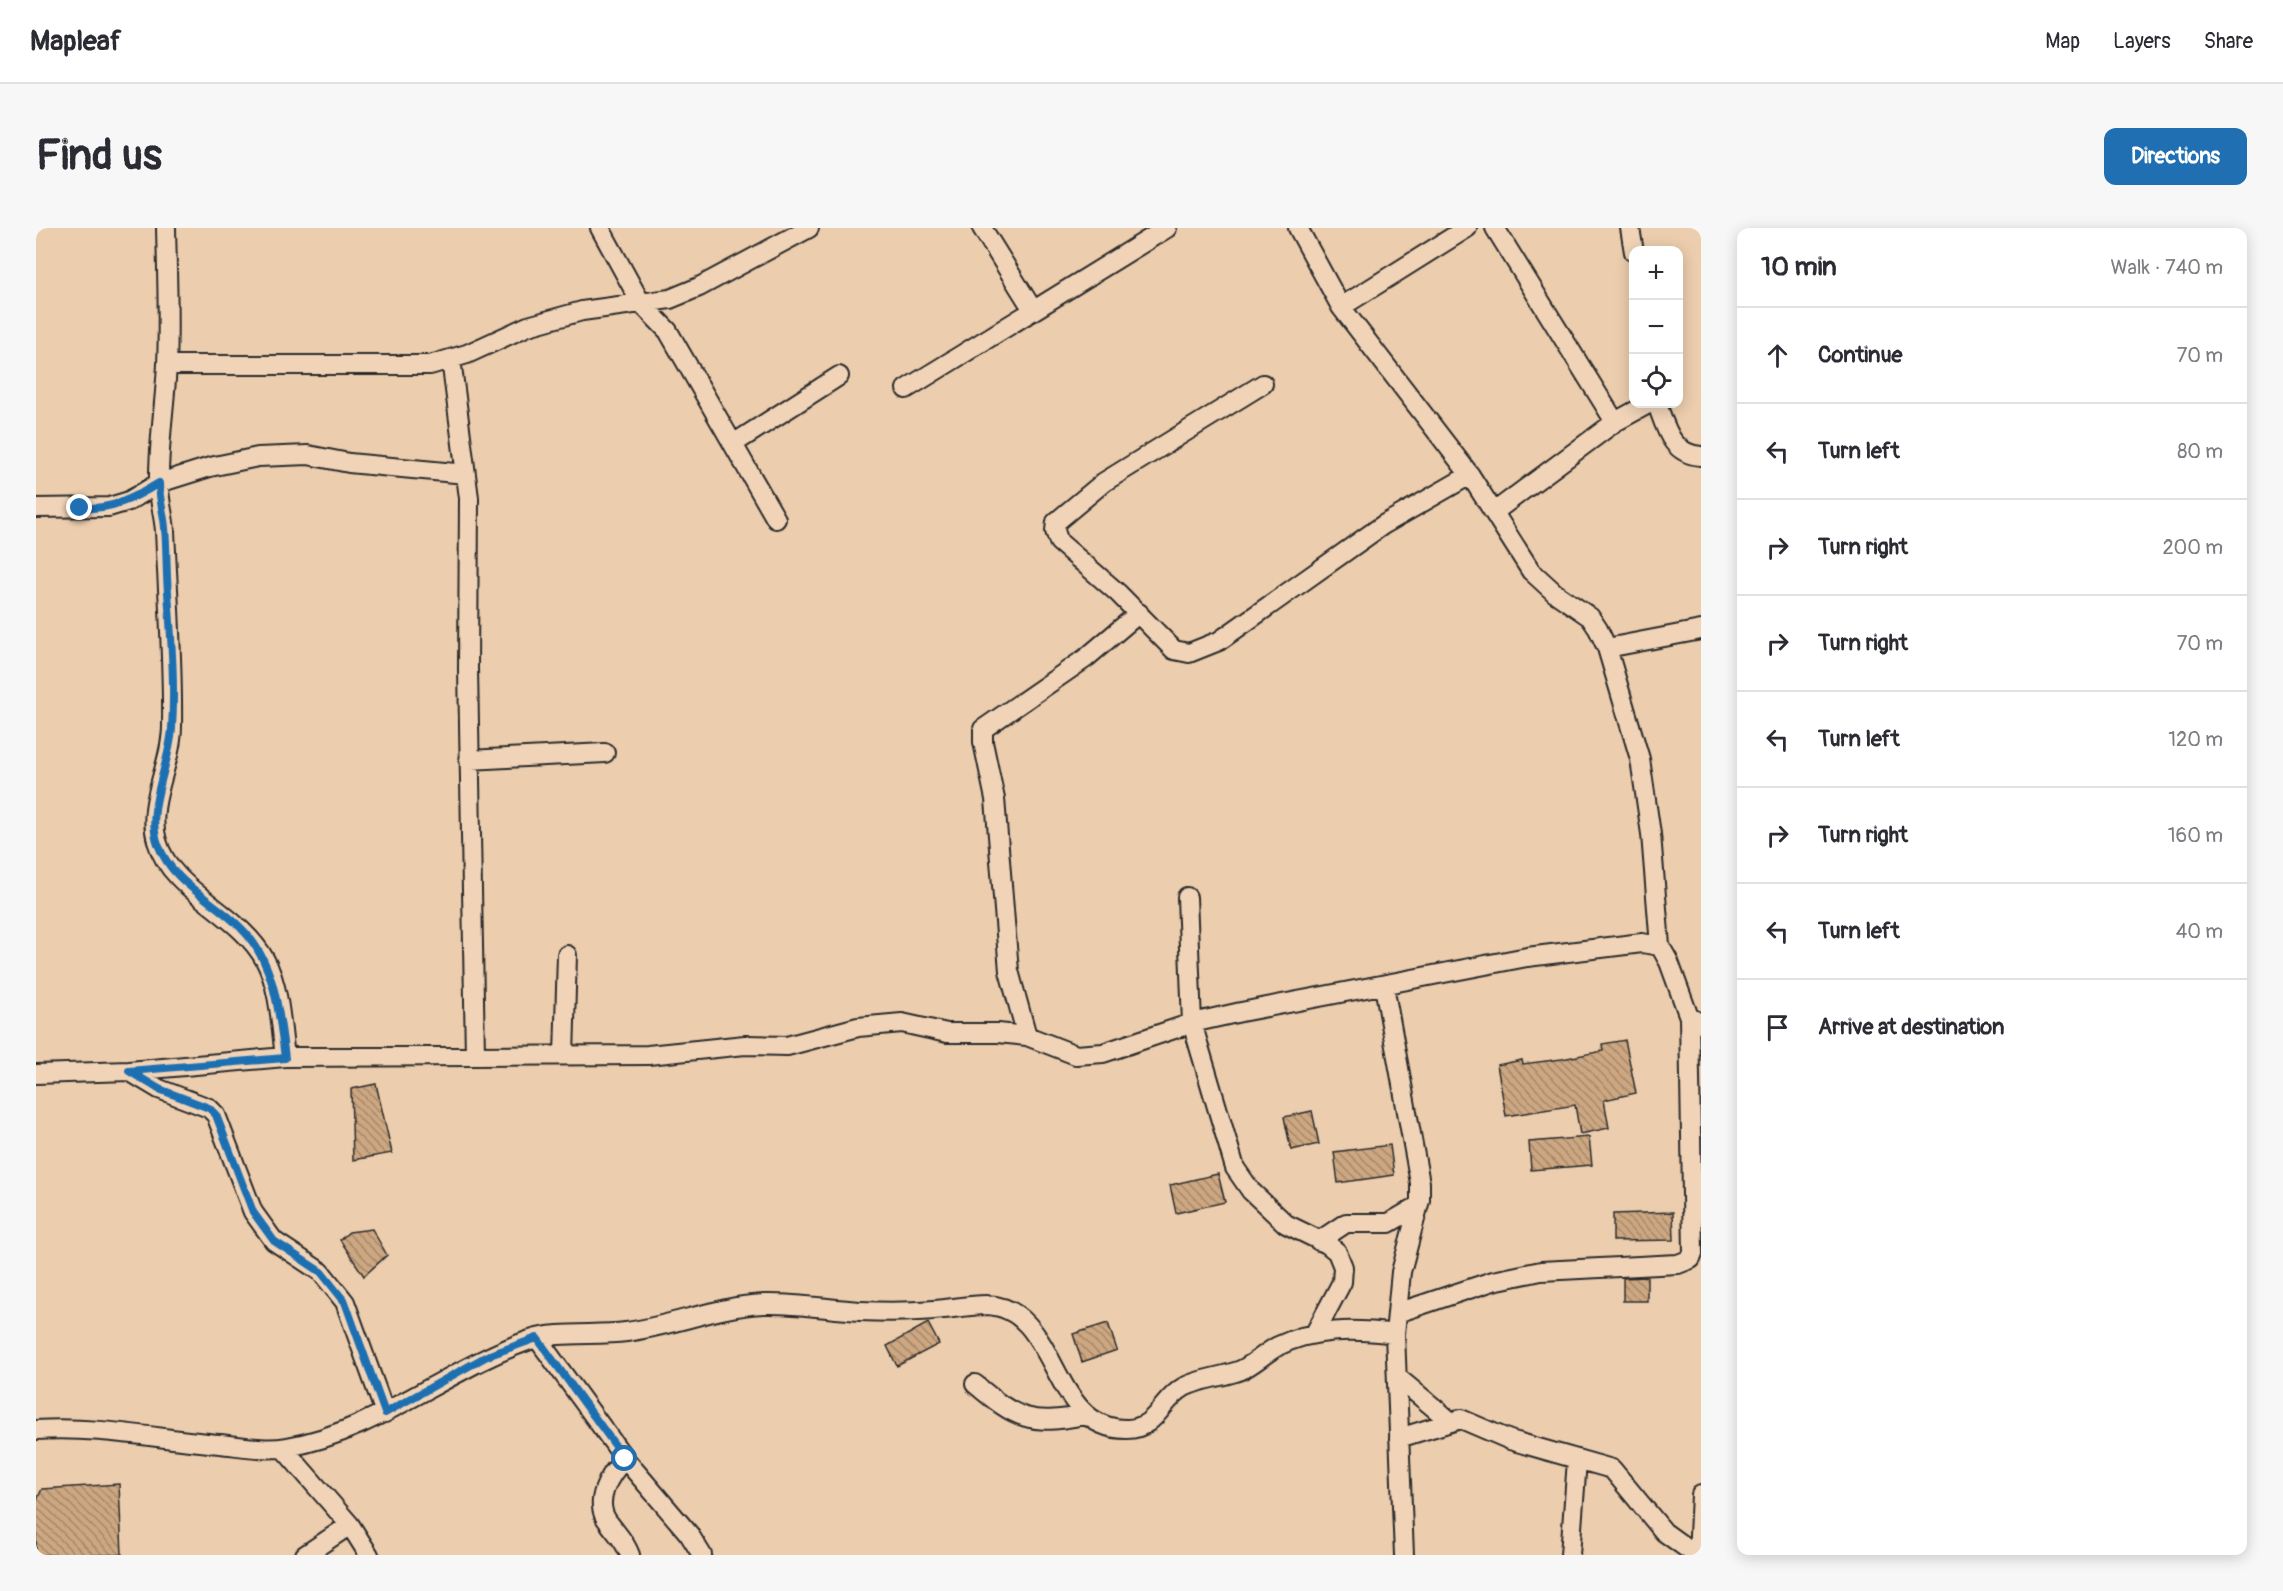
<!DOCTYPE html>
<html lang="en">
<head>
<meta charset="utf-8">
<style>
  body { margin:0; font-family:Pangolin,sans-serif; background:#f7f7f7; color:#2b2b33 }
  .controls { position:absolute; right:18px; top:18px; display:grid; overflow:hidden; border-radius:12px; box-shadow:0 3px 15px #0003 }
  .controls button { width:54px; height:54px; display:grid; place-items:center; padding:0; border:0; border-bottom:2px solid #e1e1e2; background:#fff; color:#2b2b33; font:30px sans-serif }
  .stop { position:absolute; width:18px; height:18px; margin:-14px; border:4px solid #1f6fb2; border-radius:50%; background:#fff }
  .stop.end { background:#1f6fb2; border-color:#fff; box-shadow:0 2px 6px #0008 }
  .list { margin:0; padding:0; list-style:none }
  h2 { display:flex; justify-content:space-between; align-items:center; height:78px; margin:0; padding:0 24px; font-size:26px }
  h2 small { font-size:20px; font-weight:400; color:#7c7c81 }
  .list li { display:grid; grid-template-columns:39px 1fr auto; gap:18px; align-items:center; box-sizing:border-box; height:96px; padding:0 24px; border-top:2px solid #e1e1e2 }
  .list b { display:block; font-size:22px; white-space:nowrap }
  .list em { font-size:20px; font-style:normal; color:#7c7c81 }
  .icon { flex:none; width:33px; height:33px; fill:none; stroke:currentColor; stroke-width:2; stroke-linecap:round; stroke-linejoin:round }
  .map { position:relative; flex:none; width:1665px; height:1327px; overflow:hidden; border-radius:12px }
  header { display:flex; align-items:center; gap:36px; box-sizing:border-box; height:84px; padding:0 30px; background:#fff; border-bottom:2px solid #e1e1e2 }
  header strong { font-size:28px }
  nav { display:flex; gap:33px; margin-inline-start:auto; font-size:21px }
  .intro { display:flex; align-items:center; justify-content:space-between; box-sizing:border-box; height:144px; padding:0 36px }
  h1 { margin:0; font-size:42px }
  .button { padding:15px 27px; border-radius:12px; background:#1f6fb2; color:#fff; font-size:21px; font-weight:700 }
  main { display:flex; gap:36px; padding:0 36px }
  aside { flex:1; background:#fff; border-radius:12px; box-shadow:0 3px 15px #0003 }
  .map>svg:first-child { display:block }
  .building { fill:url(#building-back-hatch); stroke:#2b2b2b; stroke-width:1.5 }
  .lines { fill:none; stroke-linecap:round; stroke-linejoin:round }
  .minor-casing { stroke:#2b2b2b; stroke-width:22 }
  .minor { stroke:#f1d4b8; stroke-width:18 }
  .route { stroke:#1f6fb2; stroke-width:8 }
</style>
</head>
<body>
<header>
<strong>Mapleaf</strong>
<nav><a>Map</a><a>Layers</a><a>Share</a></nav>
</header>
<div class="intro"><h1>Find us</h1><a class="button">Directions</a></div>
<main>
<div class="map">
<svg width="1665" height="1327" viewBox="0 0 1665 1327">
  <defs>
    <pattern id="building-back-hatch" width="6" height="6" patternUnits="userSpaceOnUse" patternTransform="scale(1.5)"><rect width="6" height="6" fill="#cca781"/><path d="M-1 5l2 2M0 0l6 6M5-1l2 2" fill="none" stroke="#a6886a"/></pattern>
  </defs>
  <rect width="100%" height="100%" fill="#eccdae"/>
  <filter id="ink" filterUnits="userSpaceOnUse"><feTurbulence type="fractalNoise" baseFrequency=".0167" numOctaves="2"/><feDisplacementMap in="SourceGraphic" scale="12" xChannelSelector="R" yChannelSelector="G"/><feConvolveMatrix kernelMatrix="1 2 1 2 8 2 1 2 1" color-interpolation-filters="sRGB"/></filter>
  <g filter="url(#ink)">
    <!-- building -->
    <path class="building" d="M 1589,812 L 1600,865 L 1568,872 L 1573,900 L 1544,906 L 1539,877 L 1470,888 L 1461,837 L 1486,832 L 1487,836 L 1526,831 L 1567,823 L 1566,816 Z
      M 340,856 L 356,925 L 317,932 L 315,861 Z
      M 1276,883 L 1283,916 L 1255,922 L 1248,889 Z
      M 1553,909 L 1556,937 L 1495,942 L 1493,914 Z
      M 1354,917 L 1358,947 L 1302,955 L 1298,924 Z
      M 1182,946 L 1189,974 L 1140,985 L 1134,957 Z
      M 1637,984 L 1638,1012 L 1577,1013 L 1577,986 Z
      M 336,1001 L 351,1027 L 328,1048 L 304,1012 L 313,1004 Z
      M 1611,1049 L 1611,1073 L 1587,1073 L 1587,1050 Z
      M 892,1095 L 903,1116 L 861,1138 L 851,1118 Z
      M 1072,1095 L 1081,1122 L 1046,1134 L 1037,1106 Z
      M 83,1256 L 86,1327 L 0,1327 L 0,1274 L 6,1261 Z"/>
    <g class="lines">
      <defs>
        <path id="minor" d="M 130,0 C 131,45 133,91 131,136 C 129,177 122,217 123,258 C 123,273 128,288 129,303 C 132,368 137,433 136,498 C 136,537 110,574 121,613 C 135,664 203,684 229,732 C 244,760 245,799 249,829
          M 564,0 L 605,75 L 632,103 L 740,291
          M 946,0 L 997,82
          M 1262,0 L 1305,79 L 1434,247 L 1495,343 L 1519,365 L 1554,389 L 1562,401 L 1571,420 L 1604,531 L 1615,606 L 1624,718 L 1633,734 L 1653,789 L 1665,795
          M 1459,0 L 1579,194
          M 1594,0 L 1598,24
          M 1305,79 L 1431,0
          M 415,131 L 433,270 L 432,441 L 439,827
          M 131,137 L 394,137 L 431,126 L 492,98 L 546,83 L 634,71 L 663,59 L 773,0
          M 1227,156 L 1068,254 L 1020,294 L 1019,303 L 1023,314 L 1082,365 L 1138,422 L 1153,425 L 1183,413 L 1347,297 L 1434,247
          M 870,161 L 1131,0
          M 1621,176 C 1630,200 1635,226 1665,228
          M 697,216 L 803,148
          M 0,280 L 73,279 L 93,273 L 123,255 L 174,239 L 222,229 L 272,227 L 313,235 L 430,246
          M 1458,284 L 1579,194 L 1612,176
          M 1571,420 L 1665,402
          M 433,532 L 569,525
          M 1151,669 L 1156,795 L 1199,940 L 1215,963 L 1250,996 L 1291,1016 L 1301,1024 L 1307,1039 L 1306,1054 L 1279,1105
          M 1348,758 L 1384,955 L 1384,972 L 1365,1044 L 1359,1106 L 1368,1327
          M 991,808 L 973,743 L 959,571 L 947,514 L 947,501 L 1050,430 L 1103,385
          M 528,827 L 531,727
          M 93,843 L 123,861 L 173,880 L 180,887 L 217,984 L 238,1013 L 285,1044 L 309,1074 L 349,1185
          M 0,846 L 93,843 L 249,829 L 612,827 L 709,817 L 751,818 L 822,799 L 866,795 L 911,805 L 962,805 L 991,808 L 1040,827 L 1067,825 L 1156,795 L 1205,784 L 1491,729 L 1606,715 L 1624,718
          M 1283,1013 L 1310,995 L 1353,995 L 1382,978
          M 1361,1085 L 1457,1053 L 1505,1043 L 1642,1036 L 1655,1031 L 1657,1026 L 1653,789
          M 501,1110 L 589,1231 L 653,1306 L 666,1327
          M 1361,1149 L 1414,1193
          M 939,1156 C 980,1191 995,1198 1048,1187
          M 0,1202 C 62,1198 123,1211 184,1216 C 205,1218 230,1223 251,1219 C 340,1204 410,1141 494,1112 C 523,1103 559,1108 590,1104 C 636,1098 682,1078 728,1076 C 760,1075 792,1081 824,1083 C 848,1084 874,1084 898,1082 C 915,1081 933,1077 950,1077 C 1024,1079 1012,1202 1091,1201 C 1120,1201 1126,1171 1148,1159 C 1166,1150 1187,1149 1205,1142 C 1218,1136 1229,1125 1242,1118 C 1278,1100 1320,1101 1359,1106
          M 1363,1210 L 1425,1191 L 1474,1212 L 1576,1241 L 1628,1304 L 1660,1327
          M 247,1220 L 314,1297 L 269,1327
          M 589,1231 C 573,1246 556,1275 573,1295 C 581,1306 589,1313 594,1327
          M 314,1297 L 333,1327
          M 1534,1327 L 1541,1232
          M 1662,1327 L 1665,1267"/>
      </defs>
      <!-- minor casing -->
      <use href="#minor" class="minor-casing"/>
      <!-- minor -->
      <use href="#minor" class="minor"/>
    </g>
  </g>
  <g class="lines" filter="url(#ink)">
    <!-- route -->
    <path class="route" d="M 44,280 C 75,282 97,271 123,255 C 123,271 128,285 129,300 C 131,321 130,343 132,364 C 135,409 139,455 136,500 C 134,537 109,582 122,616 C 136,655 176,671 204,699 C 239,733 243,783 249,830 L 93,843 L 123,861 L 173,880 L 180,887 L 217,984 L 238,1013 L 285,1044 L 309,1074 L 349,1185 L 451,1128 L 501,1110 L 589,1231"/>
  </g>
</svg>
<div class="controls">
<button>+</button>
<button>−</button>
<button><svg class="icon" aria-label="locate" viewBox="0 0 24 24"><circle cx="12" cy="12" r="6"/><path d="M12 2v4M12 18v4M2 12h4M18 12h4"/></svg></button>
</div>
<div class="stop" style="left:589px;top:1231px"></div>
<div class="stop end" style="left:44px;top:280px"></div>
</div>
<aside>
<h2>10 min<small>Walk · 740 m</small></h2>
<ul class="list">
<li><svg class="icon" aria-label="ahead" viewBox="0 0 24 24"><path d="M12 20V5M6 11l6-6 6 6"/></svg><div><b>Continue</b></div><em>70 m</em></li>
<li><svg class="icon" aria-label="left" viewBox="0 0 24 24"><path d="M17 20v-9H6M10 6l-5 5 5 5"/></svg><div><b>Turn left</b></div><em>80 m</em></li>
<li><svg class="icon" aria-label="right" viewBox="0 0 24 24"><path d="M7 20v-9h11M14 6l5 5-5 5"/></svg><div><b>Turn right</b></div><em>200 m</em></li>
<li><svg class="icon" aria-label="right" viewBox="0 0 24 24"><path d="M7 20v-9h11M14 6l5 5-5 5"/></svg><div><b>Turn right</b></div><em>70 m</em></li>
<li><svg class="icon" aria-label="left" viewBox="0 0 24 24"><path d="M17 20v-9H6M10 6l-5 5 5 5"/></svg><div><b>Turn left</b></div><em>120 m</em></li>
<li><svg class="icon" aria-label="right" viewBox="0 0 24 24"><path d="M7 20v-9h11M14 6l5 5-5 5"/></svg><div><b>Turn right</b></div><em>160 m</em></li>
<li><svg class="icon" aria-label="left" viewBox="0 0 24 24"><path d="M17 20v-9H6M10 6l-5 5 5 5"/></svg><div><b>Turn left</b></div><em>40 m</em></li>
<li><svg class="icon" aria-label="arrive" viewBox="0 0 24 24"><path d="M6 21V4h12l-3 4 3 4H6"/></svg><div><b>Arrive at destination</b></div></li>
</ul>
</aside>
</main>
</body>
</html>
